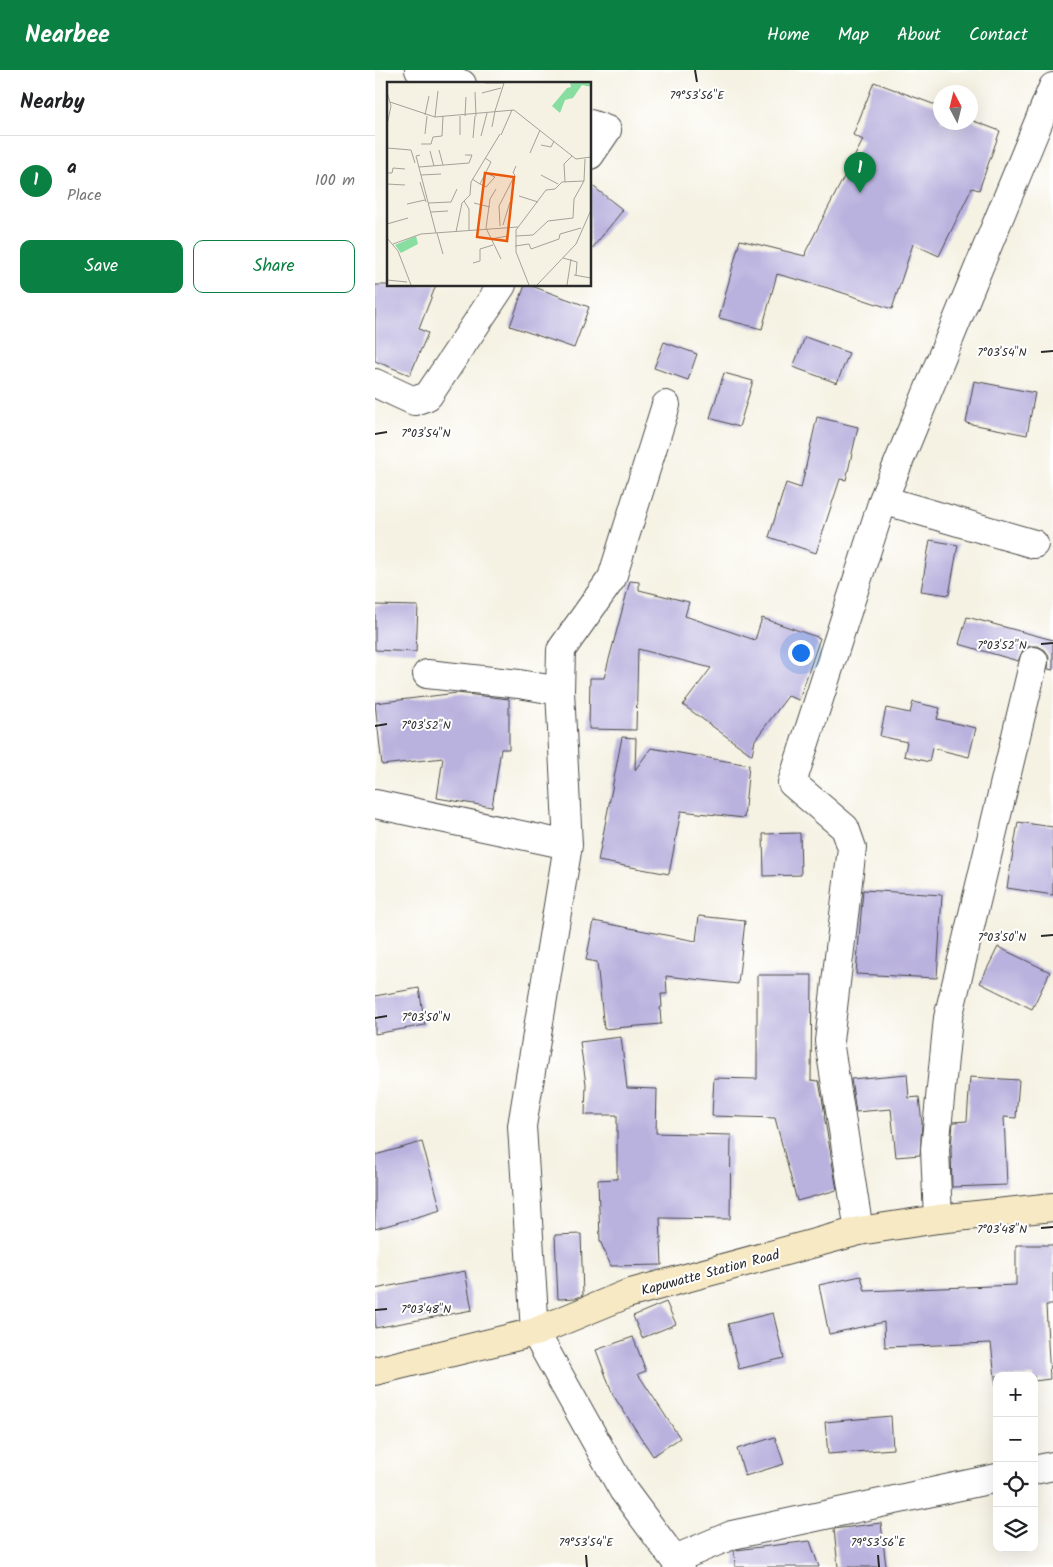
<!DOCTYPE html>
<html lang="en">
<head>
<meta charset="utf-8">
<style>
  body { margin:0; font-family:Kalam,sans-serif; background:#f6f6f6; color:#202124 }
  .controls { position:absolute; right:15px; bottom:15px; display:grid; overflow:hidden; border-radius:10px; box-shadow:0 5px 20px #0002 }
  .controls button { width:45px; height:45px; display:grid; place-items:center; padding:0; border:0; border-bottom:1px solid #e0e0e0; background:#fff; color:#202124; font:25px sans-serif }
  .compass { position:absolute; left:558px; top:15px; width:45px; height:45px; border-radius:50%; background:#fff; box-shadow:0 5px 20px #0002; rotate:353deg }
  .you { position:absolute; left:425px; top:582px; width:18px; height:18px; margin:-12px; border:4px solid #fff; border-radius:50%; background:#1a73e8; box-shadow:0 0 0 8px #1a73e833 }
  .badge { display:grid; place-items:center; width:32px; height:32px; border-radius:50%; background:#0b8043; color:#fff; font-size:16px; font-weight:700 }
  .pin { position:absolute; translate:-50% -41px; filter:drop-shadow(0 1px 2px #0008) }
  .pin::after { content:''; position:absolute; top:26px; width:18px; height:15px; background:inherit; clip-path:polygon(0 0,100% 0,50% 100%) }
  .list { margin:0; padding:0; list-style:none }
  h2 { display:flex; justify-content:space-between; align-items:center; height:65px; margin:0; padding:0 20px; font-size:21px }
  h2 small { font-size:16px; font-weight:400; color:#757577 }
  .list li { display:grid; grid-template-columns:32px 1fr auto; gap:15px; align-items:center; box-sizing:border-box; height:90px; padding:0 20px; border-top:1px solid #e0e0e0 }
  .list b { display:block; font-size:19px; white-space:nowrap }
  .list p { margin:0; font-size:16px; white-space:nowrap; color:#757577 }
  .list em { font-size:16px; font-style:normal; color:#757577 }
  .actions { display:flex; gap:10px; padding:15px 20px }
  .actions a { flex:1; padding:11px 0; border:1px solid #0b8043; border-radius:10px; text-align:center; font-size:18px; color:#0b8043 }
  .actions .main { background:#0b8043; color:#fff }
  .icon { flex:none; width:28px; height:28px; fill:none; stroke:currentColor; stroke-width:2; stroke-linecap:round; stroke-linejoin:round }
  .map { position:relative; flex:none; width:678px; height:1497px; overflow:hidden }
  header { display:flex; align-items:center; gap:30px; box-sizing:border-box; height:70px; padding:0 25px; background:#0b8043; color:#fff }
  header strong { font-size:24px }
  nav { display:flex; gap:28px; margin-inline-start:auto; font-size:18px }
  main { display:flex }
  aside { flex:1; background:#fff }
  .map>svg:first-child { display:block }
  .building { fill:#bab2de }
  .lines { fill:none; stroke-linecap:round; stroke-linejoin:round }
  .street-casing { stroke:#494947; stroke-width:30 }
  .secondary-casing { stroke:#494947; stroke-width:30 }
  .street { stroke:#fff; stroke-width:28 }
  .secondary { stroke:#f7e9c3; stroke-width:28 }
  .ticks { fill:none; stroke:#2b2b2b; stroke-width:2 }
  .labels { text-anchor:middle; stroke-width:4; stroke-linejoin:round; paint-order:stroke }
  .street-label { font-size:14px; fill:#2b2b2b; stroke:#fff }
  .inset-road { fill:none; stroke:#a4a299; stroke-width:1 }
  .view { fill:#e8590c; fill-opacity:0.15; stroke:#e8590c; stroke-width:2.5 }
  .inset-edge { fill:none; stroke:#2b2b2b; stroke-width:2.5 }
  .ticks-label { font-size:12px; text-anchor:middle; fill:#2b2b2b; stroke:#fff; stroke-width:4; stroke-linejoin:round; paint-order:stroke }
</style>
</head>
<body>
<header>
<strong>Nearbee</strong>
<nav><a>Home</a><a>Map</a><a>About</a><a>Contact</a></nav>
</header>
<main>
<aside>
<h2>Nearby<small></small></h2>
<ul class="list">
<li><span class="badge">1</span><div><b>a</b><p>Place</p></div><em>100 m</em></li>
</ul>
<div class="actions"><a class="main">Save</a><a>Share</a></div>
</aside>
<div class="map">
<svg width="678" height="1497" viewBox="0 0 678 1497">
  <rect width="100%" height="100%" fill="#fff"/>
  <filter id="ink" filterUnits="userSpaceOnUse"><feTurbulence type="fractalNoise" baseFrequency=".02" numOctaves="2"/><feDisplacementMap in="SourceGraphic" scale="10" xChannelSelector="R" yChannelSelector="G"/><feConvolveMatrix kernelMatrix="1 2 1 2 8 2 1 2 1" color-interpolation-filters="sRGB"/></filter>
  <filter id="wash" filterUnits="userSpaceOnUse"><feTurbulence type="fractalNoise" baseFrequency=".0096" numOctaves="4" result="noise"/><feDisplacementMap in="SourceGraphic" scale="20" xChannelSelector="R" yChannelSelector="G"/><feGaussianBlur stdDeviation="1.12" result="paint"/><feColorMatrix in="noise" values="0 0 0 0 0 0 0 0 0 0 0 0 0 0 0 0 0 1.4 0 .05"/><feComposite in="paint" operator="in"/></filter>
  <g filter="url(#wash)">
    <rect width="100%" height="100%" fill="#f5f2e3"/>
    <g id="blocks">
      <!-- building -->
      <path class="building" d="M 499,12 L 566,37 L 566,52 L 596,52 L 596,50 L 625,61 L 604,120 L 597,118 L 564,186 L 538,174 L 517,239 L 453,218 L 402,204 L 387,259 L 344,248 L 365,170 L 430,186 L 431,181 L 488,70 L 478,65 Z
        M 215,114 L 248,140 L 215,181 Z
        M 0,215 L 61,215 L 44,259 L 53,263 L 35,305 L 0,291 Z
        M 150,215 L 154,215 L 214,237 L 199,278 L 135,256 Z
        M 430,267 L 474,283 L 462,313 L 418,297 Z
        M 289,272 L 322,284 L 313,310 L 279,298 Z
        M 349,303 L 378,311 L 364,357 L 335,348 Z
        M 599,311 L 660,323 L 652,365 L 591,353 Z
        M 442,347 L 483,357 L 471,410 L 465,409 L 441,483 L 394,467 L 411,413 L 426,418 Z
        M 555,470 L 583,475 L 574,525 L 546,521 Z
        M 255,511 L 264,512 L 264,520 L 314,532 L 310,546 L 380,570 L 387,548 L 445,568 L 424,630 L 413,626 L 380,670 L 377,685 L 308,635 L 336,598 L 263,579 L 261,660 L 214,659 L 215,608 L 229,608 Z
        M 0,535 L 43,536 L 41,582 L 0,580 Z
        M 592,547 L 678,570 L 678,600 L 673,599 L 674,586 L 670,580 L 663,576 L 655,576 L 648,580 L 643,591 L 584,574 Z
        M 82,623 L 134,629 L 134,679 L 126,679 L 117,737 L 62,728 L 68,688 L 7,695 L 0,633 Z
        M 538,632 L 565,638 L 562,649 L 601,658 L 594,687 L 557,678 L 554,692 L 529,686 L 532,672 L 505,666 L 511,638 L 535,643 Z
        M 247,667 L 261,668 L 260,700 L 276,678 L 374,695 L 369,748 L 306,741 L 294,804 L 223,791 Z
        M 643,752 L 678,757 L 678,825 L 632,818 Z
        M 425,763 L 426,805 L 389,806 L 388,764 Z
        M 488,820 L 567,825 L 562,908 L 481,904 Z
        M 324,846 L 370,851 L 363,914 L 291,906 L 292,924 L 286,924 L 287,937 L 285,938 L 286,954 L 229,959 L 222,892 L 211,890 L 219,851 L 321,871 Z
        M 623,877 L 675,902 L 657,939 L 605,913 Z
        M 382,905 L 437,905 L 436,1010 L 444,1011 L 450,1045 L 449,1045 L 462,1120 L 422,1131 L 400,1048 L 337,1046 L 339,1008 L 382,1009 Z
        M 44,918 L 50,955 L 0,964 L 0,926 Z
        M 246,967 L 252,1018 L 282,1019 L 281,1063 L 356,1065 L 355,1149 L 285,1148 L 287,1195 L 236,1196 L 225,1171 L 223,1110 L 242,1109 L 242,1045 L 210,1045 L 211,1014 L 205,972 Z
        M 532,1004 L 534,1028 L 544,1027 L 547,1053 L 545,1085 L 521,1087 L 516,1039 L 481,1042 L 476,1009 Z
        M 595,1007 L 644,1010 L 641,1048 L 629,1047 L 632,1115 L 577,1117 L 576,1079 L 578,1052 L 592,1051 Z
        M 47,1072 L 66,1140 L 0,1159 L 0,1085 Z
        M 206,1164 L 208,1225 L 201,1228 L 183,1229 L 180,1165 Z
        M 641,1175 L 678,1175 L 678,1235 L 671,1235 L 675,1309 L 659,1311 L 659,1306 L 622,1306 L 622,1315 L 621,1316 L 616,1273 L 510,1277 L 509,1252 L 454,1264 L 444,1215 L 486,1206 L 490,1221 L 641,1215 Z
        M 90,1201 L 97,1240 L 0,1258 L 0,1219 Z
        M 291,1232 L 301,1254 L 267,1268 L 258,1246 Z
        M 398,1243 L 409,1288 L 364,1299 L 353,1254 Z
        M 258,1267 L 271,1301 L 263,1304 L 305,1368 L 278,1386 L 238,1325 L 221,1280 Z
        M 516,1346 L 518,1379 L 453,1384 L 450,1352 Z
        M 400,1367 L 409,1394 L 370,1406 L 362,1379 Z
        M 506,1453 L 511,1497 L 463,1497 L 459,1459 Z
        M 435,1471 L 444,1497 L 360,1497 L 359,1481 L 361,1480 Z"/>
    </g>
  </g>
  <g filter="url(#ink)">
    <use href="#blocks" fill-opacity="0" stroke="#494947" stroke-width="1"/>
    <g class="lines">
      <defs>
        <path id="street" d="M 44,0 L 87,14
          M 215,54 L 232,60 L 215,85
          M 0,313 L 39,331 L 53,326 L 127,215
          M 291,335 L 237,508 L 186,580 L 185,621 L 193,775 L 147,1056 L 160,1262 L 248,1420 L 305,1497
          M 508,430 L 659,474
          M 52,604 L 144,614 L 185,621
          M 0,734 L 193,775
          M 563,1149 L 560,1079 L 573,948 L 659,591
          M 484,1161 L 454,971 L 477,778 L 470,758 L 417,713 L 508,430 L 678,17
          M 659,1400 L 678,1396
          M 300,1489 L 357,1465 L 622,1408"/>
        <path id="secondary" d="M 0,1301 L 160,1262 L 252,1224 L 484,1161 L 563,1149 L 678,1137"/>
      </defs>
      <!-- street casing -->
      <use href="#street" class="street-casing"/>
      <!-- secondary casing -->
      <use href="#secondary" class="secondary-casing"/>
      <!-- street -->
      <use href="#street" class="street"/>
      <!-- secondary -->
      <use href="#secondary" class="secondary"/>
    </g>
  </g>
  <!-- ticks -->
  <path class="ticks" d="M 320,0 L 322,12M 666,282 L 678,281M 0,364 L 12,362M 666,574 L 678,573M 0,656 L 12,654M 666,866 L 678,865M 0,948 L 12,946M 666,1158 L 678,1157M 0,1240 L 12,1239M 211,1485 L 212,1497M 503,1485 L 504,1497"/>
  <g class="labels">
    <!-- street labels -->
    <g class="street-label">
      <text transform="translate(335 1202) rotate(-15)" y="5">Kapuwatte Station Road</text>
    </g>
  </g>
  <!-- overview -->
  <g transform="translate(12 12)">
    <rect width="204" height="204" fill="#f5f2e3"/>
    <path d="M 183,1 L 204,1 L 204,5 L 195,3 L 186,16 L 178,18 L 173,31 L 165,24 L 180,6 L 184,5 ZM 29,154 L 31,162 L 14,171 L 8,163 Z" fill="#88dea0"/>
    <path class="inset-road" d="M 98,1 L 117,1M 0,10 L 4,24 L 0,43M 88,10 L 89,34M 95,11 L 114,6M 3,20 L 48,35 L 127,28 L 189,77 L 204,75M 108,29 L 117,1M 38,33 L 42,14M 73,34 L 73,53M 78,34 L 79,15M 48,35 L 51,9M 105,45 L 108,29M 38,52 L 40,34M 114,53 L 125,28M 94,54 L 100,31M 86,56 L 88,34M 34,62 L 44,62 L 46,55 L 55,54 L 56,34M 154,63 L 164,65 L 167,59M 0,66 L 24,68 L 28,81M 52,68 L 56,83M 43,69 L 47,84M 143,71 L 153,48M 33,73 L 29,74 L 49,151M 32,85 L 82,81 L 85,73 L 78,73M 0,91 L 5,91 L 6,86 L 18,87M 34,93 L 54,92M 154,93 L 171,102M 85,97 L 93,102 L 104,80 L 98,76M 33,100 L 39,120M 178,100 L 177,82 L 185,74M 0,102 L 18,103M 93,102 L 99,105 L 108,95 L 99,91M 109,107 L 103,117 L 99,146 L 114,177M 132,114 L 151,120M 77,119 L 82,127 L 82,148M 41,121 L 64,120 L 70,107M 87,121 L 103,125M 20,122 L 38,118M 44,130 L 61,129M 0,142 L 21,136M 116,143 L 123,120M 113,144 L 112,124 L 128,93 L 126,91 L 129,84M 69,150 L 75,121 L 83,113 L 84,100 L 113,52M 50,151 L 56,172M 129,154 L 146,153 L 161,139 L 186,136 L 187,117 L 197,99M 0,156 L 11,169 L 24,203M 103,157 L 121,154M 6,162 L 34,152 L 131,145M 128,164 L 142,162 L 144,167 L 172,157 L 173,152 L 194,146M 176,176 L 190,180 L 189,193M 86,181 L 93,179 L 93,167 L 106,163M 187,193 L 204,196M 0,198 L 20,200M 142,203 L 129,170 L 129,148 L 159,108 L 168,107 L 175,100 L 197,99 L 198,77M 150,203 L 189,162 L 204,128M 180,203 L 184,177"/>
    <path class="view" d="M 98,91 L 127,95 L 120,159 L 90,155 Z"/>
    <rect width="204" height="204" class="inset-edge"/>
  </g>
  <g class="ticks-label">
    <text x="322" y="29">79°53'56"E</text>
    <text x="627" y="286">7°03'54"N</text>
    <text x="51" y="367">7°03'54"N</text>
    <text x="627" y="579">7°03'52"N</text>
    <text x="51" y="659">7°03'52"N</text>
    <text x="627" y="871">7°03'50"N</text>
    <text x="51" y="951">7°03'50"N</text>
    <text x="627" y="1163">7°03'48"N</text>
    <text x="51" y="1243">7°03'48"N</text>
    <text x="211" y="1476">79°53'54"E</text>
    <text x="503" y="1476">79°53'56"E</text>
  </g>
</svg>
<div class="controls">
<button>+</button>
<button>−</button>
<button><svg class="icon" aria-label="locate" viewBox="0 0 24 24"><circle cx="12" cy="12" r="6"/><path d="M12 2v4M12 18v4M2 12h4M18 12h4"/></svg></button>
<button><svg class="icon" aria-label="layers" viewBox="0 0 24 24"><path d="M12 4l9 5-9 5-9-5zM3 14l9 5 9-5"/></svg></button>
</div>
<svg class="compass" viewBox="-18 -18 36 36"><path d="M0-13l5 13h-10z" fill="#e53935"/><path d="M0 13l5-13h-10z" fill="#757577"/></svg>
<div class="you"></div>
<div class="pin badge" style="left:485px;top:123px">1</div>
</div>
</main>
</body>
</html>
